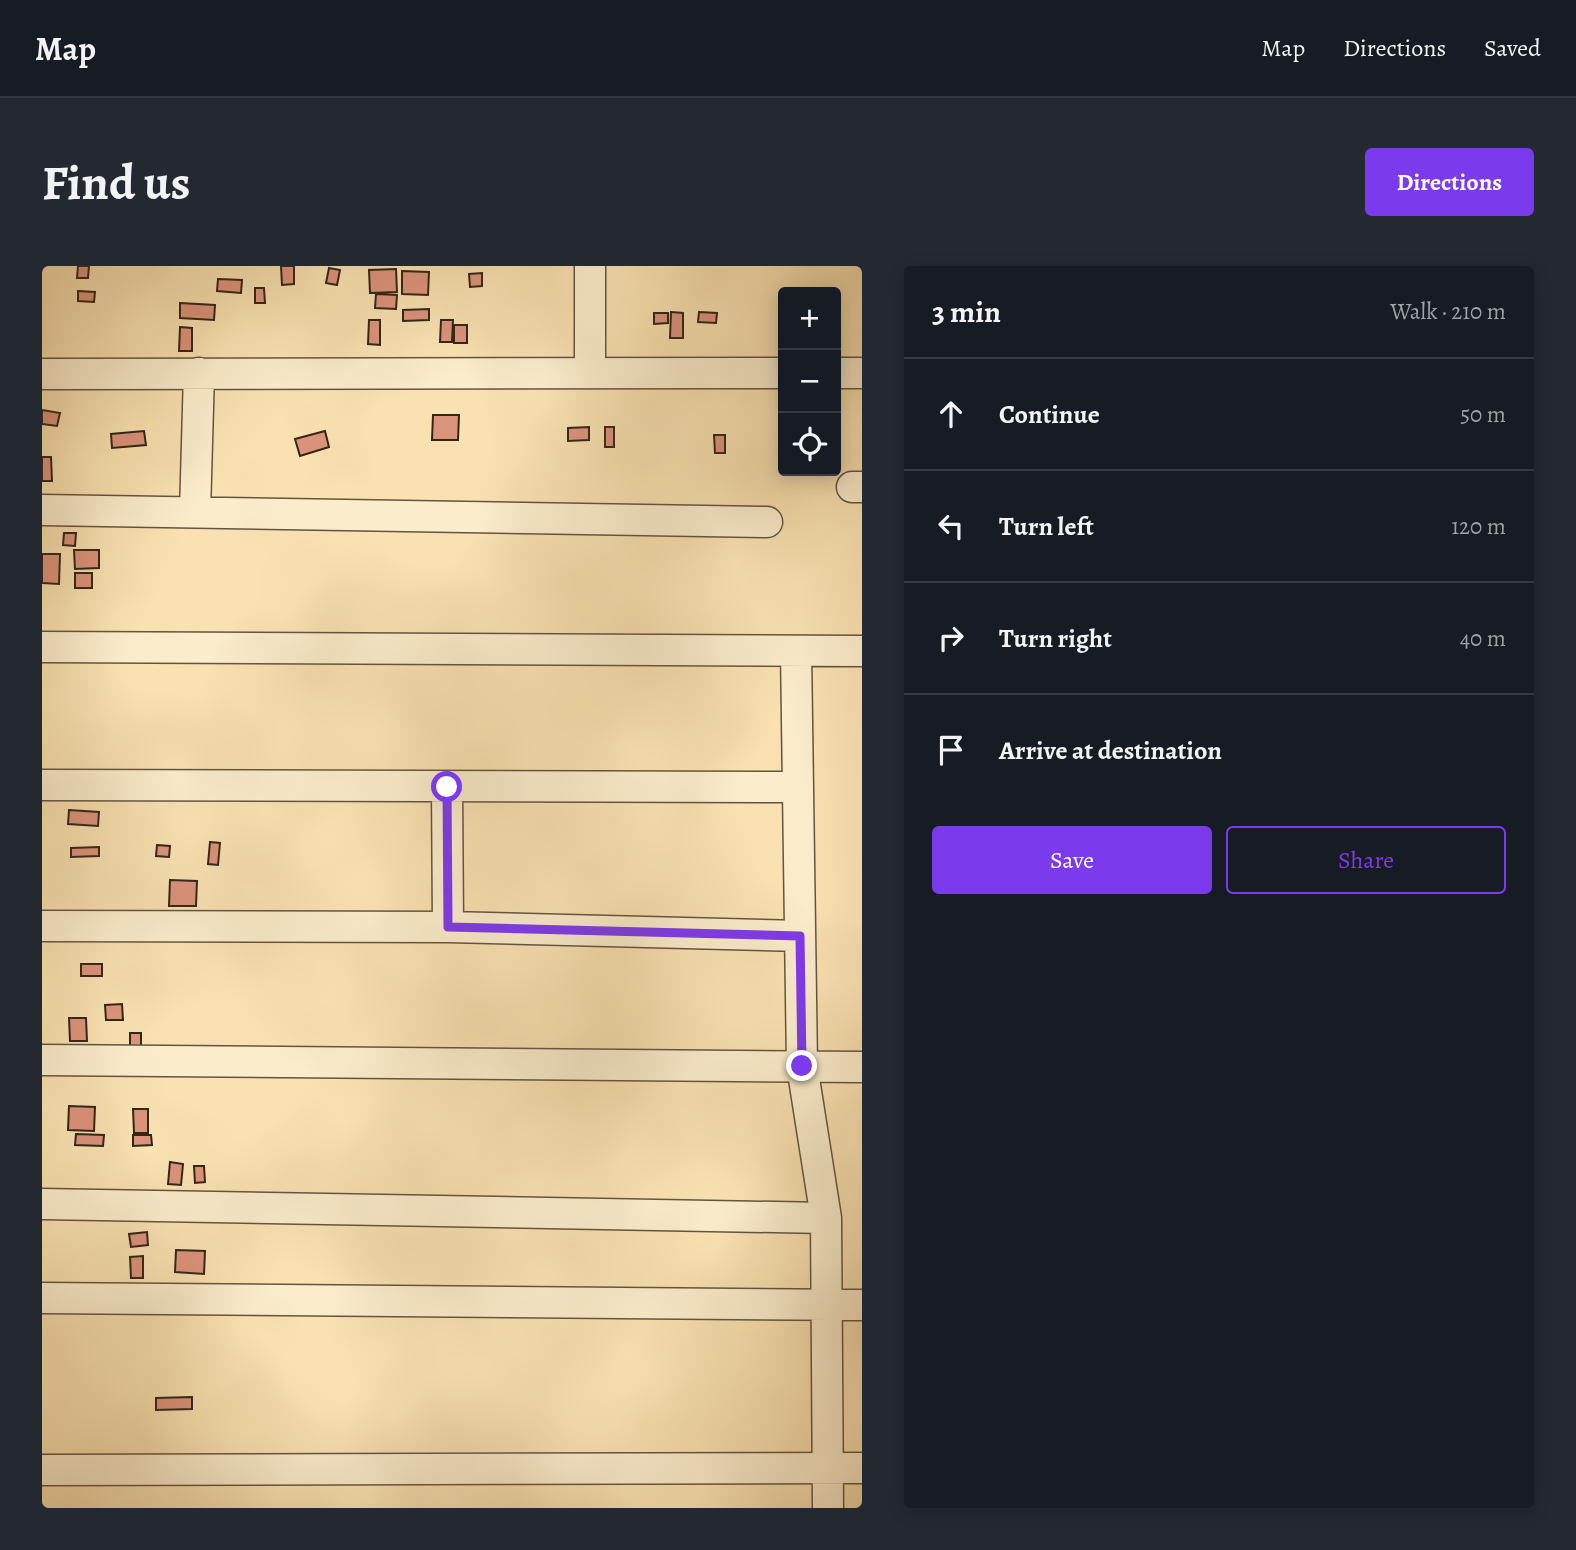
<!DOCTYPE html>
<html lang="en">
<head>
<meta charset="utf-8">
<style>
  body { margin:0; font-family:Alegreya,serif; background:#242831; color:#f1f3f6 }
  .controls { position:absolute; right:21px; top:21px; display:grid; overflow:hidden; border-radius:7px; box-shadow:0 4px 18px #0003 }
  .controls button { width:63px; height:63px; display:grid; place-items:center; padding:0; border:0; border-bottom:2px solid #363941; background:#171b24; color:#f1f3f6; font:35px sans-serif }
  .stop { position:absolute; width:21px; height:21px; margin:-16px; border:5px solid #7c3aed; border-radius:50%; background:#fff }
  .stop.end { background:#7c3aed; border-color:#fff; box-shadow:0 2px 7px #0008 }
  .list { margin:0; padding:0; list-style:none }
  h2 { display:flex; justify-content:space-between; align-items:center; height:91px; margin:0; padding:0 28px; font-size:30px }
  h2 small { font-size:23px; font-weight:400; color:#9ea1a6 }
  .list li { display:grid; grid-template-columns:46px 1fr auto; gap:21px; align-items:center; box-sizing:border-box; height:112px; padding:0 28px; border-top:2px solid #363941 }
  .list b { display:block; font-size:26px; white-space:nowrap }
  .list em { font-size:23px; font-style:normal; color:#9ea1a6 }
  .actions { display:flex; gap:14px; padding:21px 28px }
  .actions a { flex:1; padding:16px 0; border:2px solid #7c3aed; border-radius:7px; text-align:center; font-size:24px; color:#7c3aed }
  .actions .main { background:#7c3aed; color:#fff }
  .icon { flex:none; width:38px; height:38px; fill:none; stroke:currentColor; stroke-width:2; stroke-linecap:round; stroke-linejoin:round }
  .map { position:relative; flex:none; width:820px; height:1242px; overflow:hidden; border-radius:7px }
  header { display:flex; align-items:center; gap:42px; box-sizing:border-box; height:98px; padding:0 35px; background:#171b24; border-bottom:2px solid #363941 }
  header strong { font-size:33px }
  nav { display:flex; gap:38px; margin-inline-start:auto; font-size:24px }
  .intro { display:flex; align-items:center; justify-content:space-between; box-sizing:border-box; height:168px; padding:0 42px }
  h1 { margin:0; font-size:49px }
  .button { padding:18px 32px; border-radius:7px; background:#7c3aed; color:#fff; font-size:24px; font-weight:700 }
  main { display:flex; gap:42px; padding:0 42px }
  aside { flex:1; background:#171b24; border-radius:7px; box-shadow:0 4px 18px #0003 }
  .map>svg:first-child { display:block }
  .building { fill:#dc937b; stroke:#312619; stroke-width:2 }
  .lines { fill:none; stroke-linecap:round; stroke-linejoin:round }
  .minor-casing { stroke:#63553f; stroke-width:33 }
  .minor { stroke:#fbeccc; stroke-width:30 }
  .route { stroke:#7c3aed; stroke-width:9 }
</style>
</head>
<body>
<header>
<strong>Map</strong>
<nav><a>Map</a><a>Directions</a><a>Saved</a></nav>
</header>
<div class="intro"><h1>Find us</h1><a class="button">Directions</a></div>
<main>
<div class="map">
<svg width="820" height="1242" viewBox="0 0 820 1242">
  <rect width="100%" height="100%" fill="#f9e1b1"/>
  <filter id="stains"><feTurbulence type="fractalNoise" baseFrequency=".00286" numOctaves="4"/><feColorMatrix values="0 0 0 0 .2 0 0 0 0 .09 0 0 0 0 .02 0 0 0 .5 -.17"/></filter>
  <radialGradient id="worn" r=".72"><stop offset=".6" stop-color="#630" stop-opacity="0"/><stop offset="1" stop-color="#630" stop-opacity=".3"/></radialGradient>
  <!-- building -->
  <path class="building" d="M 36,0 L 47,0 L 46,12 L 35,12 Z
    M 239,0 L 252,0 L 252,18 L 240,19 Z
    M 287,2 L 298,4 L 295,19 L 284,17 Z
    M 354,3 L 355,26 L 328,27 L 327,4 Z
    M 360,5 L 387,6 L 386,29 L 360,28 Z
    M 440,7 L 440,20 L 428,21 L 427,8 Z
    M 176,13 L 200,14 L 199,27 L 175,25 Z
    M 213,22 L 222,22 L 223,37 L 213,37 Z
    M 36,25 L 53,26 L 52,36 L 36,35 Z
    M 334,28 L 355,29 L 354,43 L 333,42 Z
    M 138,37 L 173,39 L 172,54 L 138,52 Z
    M 387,43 L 387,54 L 361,55 L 361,44 Z
    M 629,46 L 641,47 L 641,72 L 628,72 Z
    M 657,46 L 675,47 L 674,57 L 656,56 Z
    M 612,47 L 626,47 L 626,57 L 612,58 Z
    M 327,54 L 338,54 L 338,79 L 326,78 Z
    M 399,54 L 411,54 L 410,76 L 398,76 Z
    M 412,59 L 425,59 L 425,77 L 412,77 Z
    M 138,61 L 150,62 L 150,85 L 137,85 Z
    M 0,144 L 18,147 L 15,160 L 0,158 Z
    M 391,149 L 417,149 L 416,174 L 390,174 Z
    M 547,161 L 547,174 L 526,175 L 526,162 Z
    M 563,161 L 572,161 L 572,181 L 563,181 Z
    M 102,165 L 104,179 L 70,182 L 69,168 Z
    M 283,165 L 287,181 L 258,190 L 253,173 Z
    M 672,169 L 683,169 L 683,187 L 673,187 Z
    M 0,191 L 9,191 L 10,215 L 0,215 Z
    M 22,267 L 34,267 L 33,280 L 21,279 Z
    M 32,284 L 57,284 L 57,302 L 33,303 Z
    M 0,288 L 18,288 L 17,318 L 0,317 Z
    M 33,307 L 50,307 L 50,322 L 33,322 Z
    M 27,544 L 57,546 L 56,560 L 26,558 Z
    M 168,576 L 178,577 L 176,599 L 166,598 Z
    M 115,579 L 128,580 L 127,591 L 114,590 Z
    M 57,581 L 57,590 L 29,591 L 29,582 Z
    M 128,614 L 155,615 L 154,640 L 127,640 Z
    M 39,698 L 60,698 L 60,710 L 39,710 Z
    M 80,738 L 81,754 L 64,754 L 63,739 Z
    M 27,752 L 44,752 L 45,775 L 28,775 Z
    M 88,767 L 99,767 L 99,781 L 88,780 Z
    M 27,840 L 53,841 L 52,865 L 26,864 Z
    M 91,843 L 106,843 L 106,867 L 92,867 Z
    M 34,868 L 62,869 L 61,880 L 33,879 Z
    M 91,869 L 109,869 L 110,879 L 91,880 Z
    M 128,896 L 141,898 L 139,919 L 126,918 Z
    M 152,900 L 162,900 L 163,916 L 153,917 Z
    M 105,966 L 106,979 L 89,981 L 87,968 Z
    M 134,984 L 163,985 L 162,1008 L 133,1006 Z
    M 101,990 L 101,1012 L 89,1012 L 88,991 Z
    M 150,1131 L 150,1143 L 114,1144 L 114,1132 Z"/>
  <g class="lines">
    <defs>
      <path id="minor" d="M 548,0 L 548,107
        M 794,107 L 820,107
        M 0,108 L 741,107
        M 810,221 L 820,221
        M 0,244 L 725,256
        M 153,246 L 157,107
        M 0,381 L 820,385
        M 754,385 L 760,800 L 784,952 L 786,1242
        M 0,519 L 756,521
        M 405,521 L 406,661
        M 0,660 L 406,661 L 758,670
        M 0,794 L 820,801
        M 0,938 L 784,952
        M 0,1032 L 820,1039
        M 0,1204 L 820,1202"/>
    </defs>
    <!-- minor casing -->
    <use href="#minor" class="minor-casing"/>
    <!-- minor -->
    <use href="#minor" class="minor"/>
  </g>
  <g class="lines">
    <!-- route -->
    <path class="route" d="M 405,521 L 406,661 L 758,670 L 760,800"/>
  </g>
  <rect width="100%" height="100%" filter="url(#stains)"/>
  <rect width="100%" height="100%" fill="url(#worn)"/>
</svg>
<div class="controls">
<button>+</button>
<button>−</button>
<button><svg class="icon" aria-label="locate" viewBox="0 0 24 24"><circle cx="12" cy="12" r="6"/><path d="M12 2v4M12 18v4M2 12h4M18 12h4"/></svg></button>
</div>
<div class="stop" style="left:405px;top:521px"></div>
<div class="stop end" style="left:760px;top:800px"></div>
</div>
<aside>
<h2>3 min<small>Walk · 210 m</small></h2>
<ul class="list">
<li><svg class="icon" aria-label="ahead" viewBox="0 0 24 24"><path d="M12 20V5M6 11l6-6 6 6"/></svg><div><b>Continue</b></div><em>50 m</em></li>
<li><svg class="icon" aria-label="left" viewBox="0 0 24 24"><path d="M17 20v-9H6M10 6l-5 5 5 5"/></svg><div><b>Turn left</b></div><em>120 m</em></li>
<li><svg class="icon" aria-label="right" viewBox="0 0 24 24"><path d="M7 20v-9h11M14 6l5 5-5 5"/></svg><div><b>Turn right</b></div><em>40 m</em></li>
<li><svg class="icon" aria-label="arrive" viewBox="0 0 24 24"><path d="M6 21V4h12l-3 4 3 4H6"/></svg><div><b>Arrive at destination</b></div></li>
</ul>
<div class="actions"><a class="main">Save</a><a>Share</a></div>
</aside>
</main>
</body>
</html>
